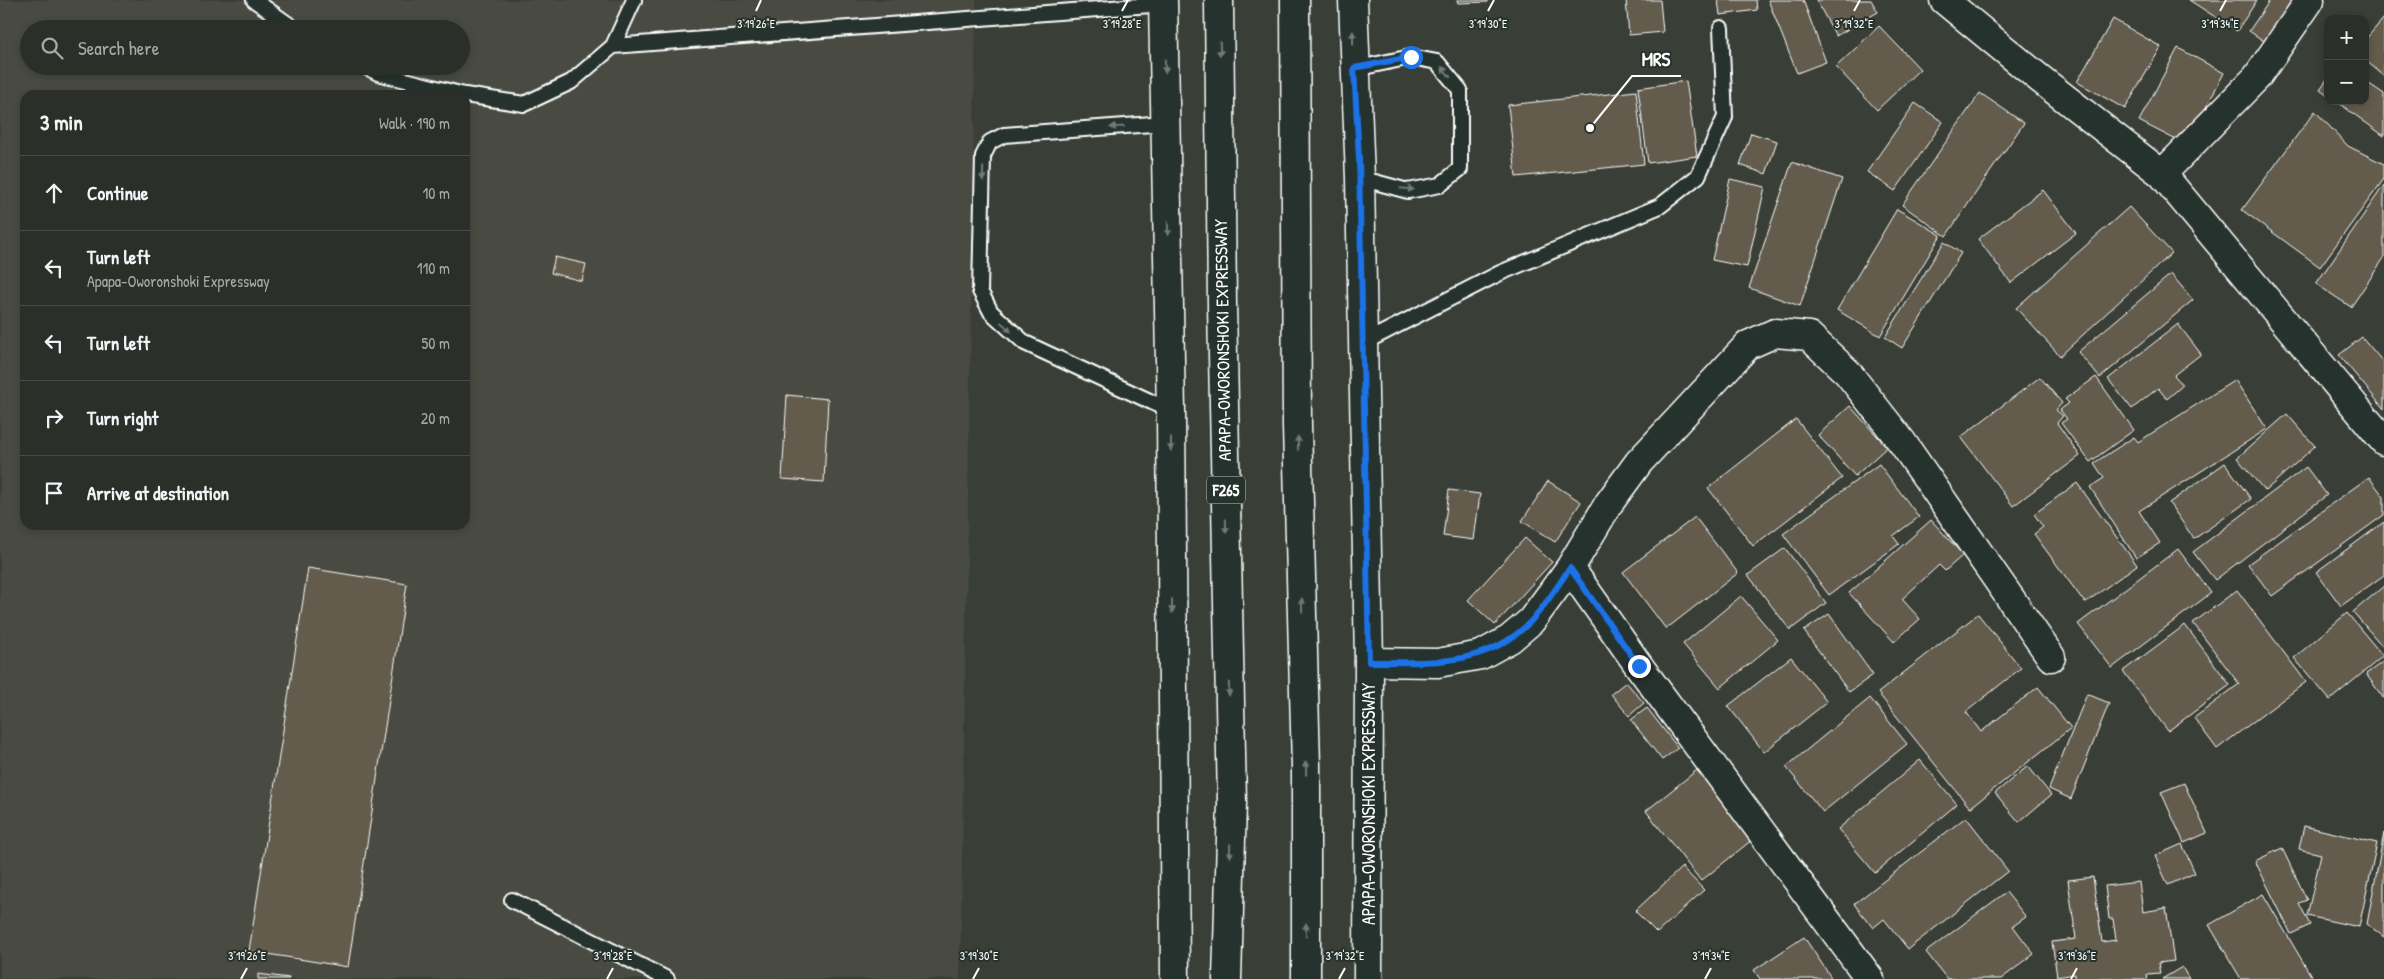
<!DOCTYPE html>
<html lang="en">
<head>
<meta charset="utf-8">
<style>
  body { margin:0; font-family:"Patrick Hand",sans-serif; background:#373b35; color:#f1f3f6 }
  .controls { position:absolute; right:15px; top:15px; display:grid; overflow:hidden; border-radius:10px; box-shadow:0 2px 8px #0003 }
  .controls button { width:45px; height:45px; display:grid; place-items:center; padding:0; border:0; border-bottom:1px solid #474a46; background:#2b2f29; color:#f1f3f6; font:25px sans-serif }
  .stop { position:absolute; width:15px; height:15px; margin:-11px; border:4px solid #1a73e8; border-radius:50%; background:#fff }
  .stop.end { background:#1a73e8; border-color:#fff; box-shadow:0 1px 5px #0008 }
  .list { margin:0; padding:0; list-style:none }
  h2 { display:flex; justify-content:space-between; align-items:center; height:65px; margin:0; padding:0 20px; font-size:21px }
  h2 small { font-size:16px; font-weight:400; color:#a6a9a8 }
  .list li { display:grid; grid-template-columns:32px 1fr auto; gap:15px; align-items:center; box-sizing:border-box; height:75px; padding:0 20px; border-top:1px solid #474a46 }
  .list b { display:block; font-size:19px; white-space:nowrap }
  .list p { margin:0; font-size:16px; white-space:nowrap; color:#a6a9a8 }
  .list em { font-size:16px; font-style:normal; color:#a6a9a8 }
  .icon { flex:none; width:28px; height:28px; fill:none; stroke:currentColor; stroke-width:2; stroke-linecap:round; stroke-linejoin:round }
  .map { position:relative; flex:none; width:2384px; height:979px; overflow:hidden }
  .search { position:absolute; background:#2b2f29; box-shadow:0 2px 8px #0003; left:20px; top:20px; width:450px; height:55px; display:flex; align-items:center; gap:12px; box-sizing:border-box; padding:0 18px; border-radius:28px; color:#a6a9a8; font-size:19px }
  .panel { position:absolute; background:#2b2f29; box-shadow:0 2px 8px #0003; left:20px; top:90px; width:450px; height:440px; border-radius:15px }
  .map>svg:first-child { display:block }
  .built { fill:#4a4c42; fill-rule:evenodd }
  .building { fill:#645c4d; stroke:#fff }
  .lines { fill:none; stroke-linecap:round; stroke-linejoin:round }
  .lane-casing { stroke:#fff; stroke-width:18 }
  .street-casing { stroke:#fff; stroke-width:31 }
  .primary-casing { stroke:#fff; stroke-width:31 }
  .highway-casing { stroke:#fff; stroke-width:31 }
  .lane { stroke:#26332d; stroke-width:14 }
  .street { stroke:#26332d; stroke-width:28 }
  .primary { stroke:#26332d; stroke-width:28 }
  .highway { stroke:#26332d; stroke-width:28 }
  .oneway { fill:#727a76 }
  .route { stroke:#1a73e8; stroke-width:6 }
  .ticks { fill:none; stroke:#fff; stroke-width:2 }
  .labels { text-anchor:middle; stroke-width:4; stroke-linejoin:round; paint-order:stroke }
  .shield { fill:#26332d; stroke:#bec2c0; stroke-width:1 }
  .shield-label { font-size:16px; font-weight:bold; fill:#fff }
  .street-label { font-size:18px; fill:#fff; stroke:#26332d }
  .ticks-label { font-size:12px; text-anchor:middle; fill:#fff; stroke:#26332d; stroke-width:4; stroke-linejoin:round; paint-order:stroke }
  .leader { fill:none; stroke:#fff; stroke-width:2 }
  .callout-dot { fill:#fff; stroke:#26332d; stroke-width:2 }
  .callout-label { font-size:19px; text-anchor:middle; font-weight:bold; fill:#fff; stroke:#26332d; stroke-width:4; stroke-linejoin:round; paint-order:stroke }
</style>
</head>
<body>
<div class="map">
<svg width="2384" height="979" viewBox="0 0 2384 979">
  <rect width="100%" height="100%" fill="#393f37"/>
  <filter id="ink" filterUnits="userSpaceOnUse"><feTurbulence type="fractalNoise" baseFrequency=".02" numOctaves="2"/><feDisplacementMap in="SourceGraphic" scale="10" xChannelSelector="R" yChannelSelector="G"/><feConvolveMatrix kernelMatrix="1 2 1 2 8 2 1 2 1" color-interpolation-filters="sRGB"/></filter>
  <g filter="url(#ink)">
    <!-- built -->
    <path class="built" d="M 0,0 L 976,0 L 960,979 L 0,979 ZM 29,29 L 461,29 L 461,66 L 29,66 ZM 25,95 L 465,95 L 465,525 L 25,525 Z"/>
    <!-- building -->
    <path class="building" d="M 1457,0 L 1488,0 L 1488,2 L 1458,3 Z
      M 1626,0 L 1660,0 L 1663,32 L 1629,35 Z
      M 1718,0 L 1756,0 L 1757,10 L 1720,15 Z
      M 1768,0 L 1803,0 L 1826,62 L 1797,73 Z
      M 1816,0 L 1871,0 L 1878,12 L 1836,36 Z
      M 2189,0 L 2257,0 L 2237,31 Z
      M 2270,0 L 2295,0 L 2273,47 L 2249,31 Z
      M 2384,18 L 2384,76 L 2365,60 L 2365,40 Z
      M 2113,19 L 2161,47 L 2125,109 L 2077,82 Z
      M 1879,26 L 1920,69 L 1877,110 L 1836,67 Z
      M 2178,48 L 2224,73 L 2186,145 L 2139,121 Z
      M 2328,78 L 2328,95 L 2320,89 Z
      M 1686,81 L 1697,156 L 1648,163 L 1638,88 Z
      M 2365,81 L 2384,94 L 2384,136 L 2336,101 L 2365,101 Z
      M 1636,91 L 1644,164 L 1516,177 L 1508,105 Z
      M 1980,93 L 2024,123 L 1946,236 L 1902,205 Z
      M 1915,103 L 1943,122 L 1895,191 L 1867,172 Z
      M 2315,111 L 2348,146 L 2384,164 L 2384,179 L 2320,267 L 2242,210 Z
      M 1751,133 L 1777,141 L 1766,174 L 1740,165 Z
      M 1792,162 L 1842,179 L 1800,306 L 1749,288 Z
      M 1730,179 L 1765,187 L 1747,267 L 1712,260 Z
      M 2384,185 L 2384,258 L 2351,307 L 2316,284 Z
      M 2043,190 L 2076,233 L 2011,283 L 1978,239 Z
      M 2129,207 L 2172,253 L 2060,356 L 2016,308 Z
      M 1897,209 L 1941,235 L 1880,336 L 1837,310 Z
      M 1944,242 L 1961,253 L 1902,348 L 1885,337 Z
      M 555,257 L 586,264 L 582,281 L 551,273 Z
      M 2171,274 L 2193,300 L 2100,378 L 2078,352 Z
      M 2178,324 L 2201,354 L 2174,375 L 2183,385 L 2167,399 L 2158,388 L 2132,409 L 2108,379 Z
      M 2362,337 L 2384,363 L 2384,409 L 2339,355 Z
      M 2040,377 L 2062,403 L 2056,410 L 2063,416 L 2057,423 L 2080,456 L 2013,506 L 1961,437 Z
      M 2096,377 L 2134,430 L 2090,462 L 2061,423 L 2067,419 L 2060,410 L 2069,403 L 2065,399 Z
      M 2235,380 L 2267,429 L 2139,511 L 2160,543 L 2136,558 L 2090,487 L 2104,478 L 2094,463 L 2134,437 L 2138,442 Z
      M 787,395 L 828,399 L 824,482 L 782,479 Z
      M 1850,406 L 1887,447 L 1855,476 L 1818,435 Z
      M 2287,414 L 2315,446 L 2265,491 L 2237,458 Z
      M 1796,419 L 1842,478 L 1753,546 L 1708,488 Z
      M 2225,463 L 2251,499 L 2194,539 L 2169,503 Z
      M 1879,464 L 1919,517 L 1893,536 L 1899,544 L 1829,595 L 1783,534 Z
      M 2306,467 L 2327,495 L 2215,580 L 2193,552 Z
      M 2369,477 L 2384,497 L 2384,515 L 2272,596 L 2248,564 Z
      M 1548,481 L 1581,502 L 1555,542 L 1522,521 Z
      M 2077,483 L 2137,565 L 2085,603 L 2034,534 L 2043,527 L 2034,514 Z
      M 1449,490 L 1480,494 L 1474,540 L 1443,536 Z
      M 1695,517 L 1738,573 L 1666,629 L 1623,572 Z
      M 1931,520 L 1963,555 L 1945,571 L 1939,565 L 1902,599 L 1920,619 L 1894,642 L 1849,593 Z
      M 2384,522 L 2384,575 L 2341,606 L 2316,572 Z
      M 1525,538 L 1552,562 L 1495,625 L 1468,600 Z
      M 1785,548 L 1826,603 L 1790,630 L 1748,575 Z
      M 2178,549 L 2211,593 L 2112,668 L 2078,624 Z
      M 308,568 L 407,584 L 348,967 L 249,951 Z
      M 2384,586 L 2384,648 L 2353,612 Z
      M 2237,590 L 2306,682 L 2217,749 L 2194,718 L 2239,684 L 2193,623 Z
      M 1741,596 L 1778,640 L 1720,688 L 1683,644 Z
      M 2347,613 L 2383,656 L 2330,700 L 2294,658 Z
      M 1829,614 L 1873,675 L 1849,692 L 1804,631 Z
      M 1978,614 L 2021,668 L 1966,712 L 1981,732 L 2038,687 L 2071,728 L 1970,808 L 1878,693 Z
      M 2185,625 L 2230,685 L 2168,731 L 2123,671 Z
      M 1791,657 L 1827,702 L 1764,752 L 1728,706 Z
      M 2384,661 L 2384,699 L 2366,674 Z
      M 1626,682 L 1644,703 L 1629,716 L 1611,694 Z
      M 2087,694 L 2109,703 L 2071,799 L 2049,789 Z
      M 1870,698 L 1907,744 L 1823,812 L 1786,767 Z
      M 1647,708 L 1678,748 L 1662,760 L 1631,720 Z
      M 1920,760 L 1957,804 L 1875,873 L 1838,829 Z
      M 2028,766 L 2051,795 L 2019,822 L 1995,793 Z
      M 1697,770 L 1753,839 L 1701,881 L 1646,811 Z
      M 2184,783 L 2207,833 L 2184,843 L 2161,792 Z
      M 1966,817 L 2008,871 L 1908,949 L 1884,919 L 1873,928 L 1854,904 Z
      M 2304,826 L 2377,843 L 2359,927 L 2307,916 L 2321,854 L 2299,849 Z
      M 2384,833 L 2384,937 L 2367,924 Z
      M 2182,844 L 2195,873 L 2168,885 L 2155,856 Z
      M 2282,848 L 2307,900 L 2299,903 L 2310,925 L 2291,934 L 2255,861 Z
      M 1682,867 L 1704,890 L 1657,933 L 1635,911 Z
      M 2093,877 L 2102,942 L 2116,940 L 2113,919 L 2109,919 L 2105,886 L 2139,882 L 2143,912 L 2166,908 L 2174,961 L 2158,963 L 2160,973 L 2147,974 L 2148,979 L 2075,979 L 2075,974 L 2057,977 L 2052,942 L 2076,939 L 2068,880 Z
      M 2006,892 L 2026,917 L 2013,926 L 2034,954 L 2001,979 L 1947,979 L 1926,952 Z
      M 2263,894 L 2313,979 L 2241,979 L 2209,925 Z
      M 1804,937 L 1832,979 L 1760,979 L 1754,970 Z
      M 2182,967 L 2189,979 L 2162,979 Z
      M 258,974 L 289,978 L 289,979 L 258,979 Z"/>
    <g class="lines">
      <defs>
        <path id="lane" d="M 254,0 L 295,29
          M 613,46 L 1164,4
          M 364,66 L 378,73 L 464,95
          M 1354,69 L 1411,57 L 1437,62 L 1460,90 L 1460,169 L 1440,185 L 1408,191 L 1360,178
          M 465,95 L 524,104 L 571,82 L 613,46 L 634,0
          M 1166,123 L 1004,135 L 990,142 L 983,156 L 980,291 L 991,312 L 1025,343 L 1171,411
          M 1361,344 L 1500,273 L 1660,206 L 1698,176 L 1725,117 L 1721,28
          M 512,900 L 667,979"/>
        <path id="street" d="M 1944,0 L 2039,78 L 2162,174 L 2384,441
          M 2162,174 L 2257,77 L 2310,0
          M 1570,568 L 1639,666 L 1870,979
          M 1369,662 L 1438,663 L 1481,655 L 1510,639 L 1531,621 L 1570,568 L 1609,503 L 1639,462 L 1748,345 L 1775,333 L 1809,336 L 1848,373 L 1902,442 L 2051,657"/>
        <path id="primary" d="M 1163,0 L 1171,411 L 1175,979
          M 1353,0 L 1360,178 L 1369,662 L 1368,979"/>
        <path id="highway" d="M 1219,0 L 1222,304 L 1232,803 L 1227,979
          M 1295,0 L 1297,426 L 1306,766 L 1306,979"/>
      </defs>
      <!-- lane casing -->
      <use href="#lane" class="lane-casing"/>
      <!-- street casing -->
      <use href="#street" class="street-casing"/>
      <!-- primary casing -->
      <use href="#primary" class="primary-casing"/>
      <!-- highway casing -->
      <use href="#highway" class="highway-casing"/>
      <!-- lane -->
      <use href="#lane" class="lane"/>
      <!-- street -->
      <use href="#street" class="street"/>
      <!-- primary -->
      <use href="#primary" class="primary"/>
      <!-- highway -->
      <use href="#highway" class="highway"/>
    </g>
    <!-- one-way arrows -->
    <defs><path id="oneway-solid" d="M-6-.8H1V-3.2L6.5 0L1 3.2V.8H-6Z" transform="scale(1.25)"/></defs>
    <g class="oneway">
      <use href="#oneway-solid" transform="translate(1353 38) rotate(-91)"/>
      <use href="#oneway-solid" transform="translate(1220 49) rotate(89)"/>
      <use href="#oneway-solid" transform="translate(1165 66) rotate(89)"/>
      <use href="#oneway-solid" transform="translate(1446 72) rotate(-130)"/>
      <use href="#oneway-solid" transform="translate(1117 127) rotate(176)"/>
      <use href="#oneway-solid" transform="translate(983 174) rotate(91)"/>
      <use href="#oneway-solid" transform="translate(1407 189) rotate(5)"/>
      <use href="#oneway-solid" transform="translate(1168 229) rotate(89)"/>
      <use href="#oneway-solid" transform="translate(1006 327) rotate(43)"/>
      <use href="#oneway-solid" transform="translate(1298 443) rotate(-91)"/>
      <use href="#oneway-solid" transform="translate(1171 444) rotate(90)"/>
      <use href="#oneway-solid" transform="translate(1226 526) rotate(89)"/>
      <use href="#oneway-solid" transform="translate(1302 605) rotate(-91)"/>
      <use href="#oneway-solid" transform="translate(1172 606) rotate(90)"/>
      <use href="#oneway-solid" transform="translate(1229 689) rotate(89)"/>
      <use href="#oneway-solid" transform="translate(1306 768) rotate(-91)"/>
      <use href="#oneway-solid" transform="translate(1230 851) rotate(91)"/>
      <use href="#oneway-solid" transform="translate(1306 930) rotate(-90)"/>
    </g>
  </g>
  <g class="lines" filter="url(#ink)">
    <!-- route -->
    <path class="route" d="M 1411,57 L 1354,68 L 1359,158 L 1369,662 C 1428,662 1487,668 1531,621 C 1546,605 1558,585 1570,568 L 1639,666"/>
  </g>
  <!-- ticks -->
  <path class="ticks" d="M 756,11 L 761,0M 1122,11 L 1128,0M 1488,11 L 1494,0M 1854,11 L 1860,0M 2220,11 L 2226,0M 241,979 L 247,968M 607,979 L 613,968M 973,979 L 979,968M 1339,979 L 1345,968M 1705,979 L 1711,968M 2071,979 L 2077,968"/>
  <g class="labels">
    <!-- shield labels -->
    <rect class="shield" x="1207" y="476.5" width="38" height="27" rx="4"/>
    <g class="shield-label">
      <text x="1226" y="496">F265</text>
    </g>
    <!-- street labels -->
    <g class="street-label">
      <text transform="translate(1223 340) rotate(-91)" y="6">APAPA-OWORONSHOKI EXPRESSWAY</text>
      <text transform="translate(1369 804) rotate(-90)" y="6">APAPA-OWORONSHOKI EXPRESSWAY</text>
    </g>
  </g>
  <g class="ticks-label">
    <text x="756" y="28">3°19'26"E</text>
    <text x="1122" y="28">3°19'28"E</text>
    <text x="1488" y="28">3°19'30"E</text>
    <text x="1854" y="28">3°19'32"E</text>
    <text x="2220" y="28">3°19'34"E</text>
    <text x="247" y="960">3°19'26"E</text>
    <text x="613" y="960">3°19'28"E</text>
    <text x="979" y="960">3°19'30"E</text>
    <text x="1345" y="960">3°19'32"E</text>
    <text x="1711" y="960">3°19'34"E</text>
    <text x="2077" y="960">3°19'36"E</text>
  </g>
  <!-- callouts -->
  <path class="leader" d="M1590 128L1632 76H1681"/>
  <circle class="callout-dot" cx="1590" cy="128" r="5"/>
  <g class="callout-label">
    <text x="1656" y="66">MRS</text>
  </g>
</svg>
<div class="controls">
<button>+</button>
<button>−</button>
</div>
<div class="stop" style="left:1411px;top:57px"></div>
<div class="stop end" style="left:1639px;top:666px"></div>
<div class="search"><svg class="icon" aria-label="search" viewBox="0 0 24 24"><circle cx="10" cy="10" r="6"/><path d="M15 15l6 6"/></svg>Search here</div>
<section class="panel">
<h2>3 min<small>Walk · 190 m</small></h2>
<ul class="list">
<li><svg class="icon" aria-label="ahead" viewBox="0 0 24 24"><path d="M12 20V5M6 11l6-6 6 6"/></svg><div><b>Continue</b></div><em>10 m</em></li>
<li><svg class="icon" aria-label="left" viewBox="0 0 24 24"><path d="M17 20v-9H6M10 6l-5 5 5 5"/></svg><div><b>Turn left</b><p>Apapa-Oworonshoki Expressway</p></div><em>110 m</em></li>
<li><svg class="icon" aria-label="left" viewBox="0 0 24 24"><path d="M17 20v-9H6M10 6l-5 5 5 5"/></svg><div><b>Turn left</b></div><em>50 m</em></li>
<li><svg class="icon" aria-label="right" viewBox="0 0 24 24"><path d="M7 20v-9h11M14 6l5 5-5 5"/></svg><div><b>Turn right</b></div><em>20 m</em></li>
<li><svg class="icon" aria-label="arrive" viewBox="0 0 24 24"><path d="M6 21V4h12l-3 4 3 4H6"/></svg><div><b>Arrive at destination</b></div></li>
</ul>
</section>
</div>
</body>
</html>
